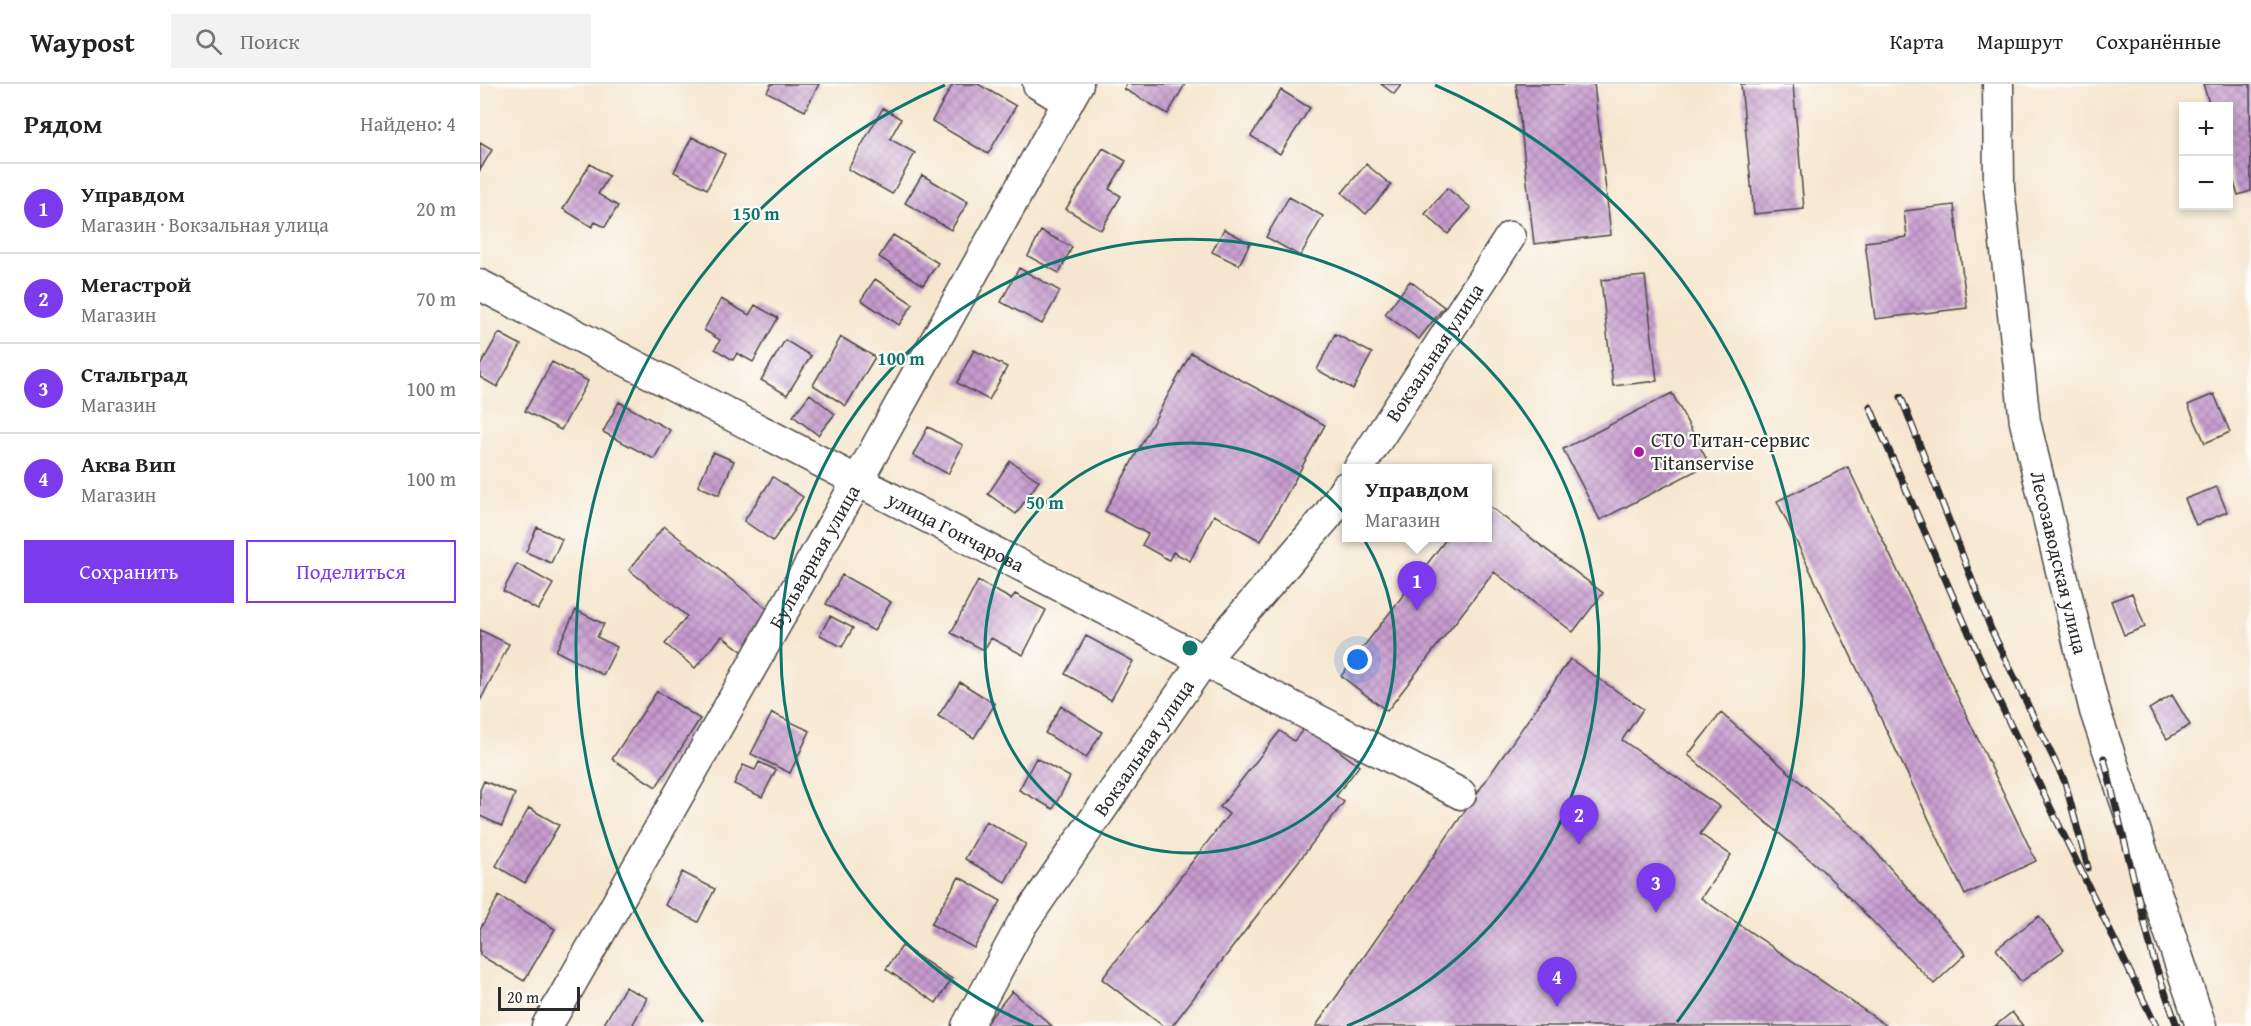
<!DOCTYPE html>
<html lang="ru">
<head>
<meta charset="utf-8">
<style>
  body { margin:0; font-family:"Gentium Book Plus",serif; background:#f2f2f2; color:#222 }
  .controls { position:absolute; right:18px; top:18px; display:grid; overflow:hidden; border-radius:0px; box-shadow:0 3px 9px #0003 }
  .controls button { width:54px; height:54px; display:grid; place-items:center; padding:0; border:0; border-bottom:2px solid #e0e0e0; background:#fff; color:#222; font:30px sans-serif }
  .scale { position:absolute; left:18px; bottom:15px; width:82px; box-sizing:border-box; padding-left:6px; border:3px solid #2b2b2b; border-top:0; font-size:16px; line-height:21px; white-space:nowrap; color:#2b2b2b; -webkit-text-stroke:4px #fdfcf7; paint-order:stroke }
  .you { position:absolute; left:878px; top:576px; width:21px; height:21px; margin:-15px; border:4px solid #fff; border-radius:50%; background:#1a73e8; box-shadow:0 0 0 9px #1a73e833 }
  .badge { display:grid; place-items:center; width:39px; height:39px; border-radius:50%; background:#7c3aed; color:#fff; font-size:20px; font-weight:700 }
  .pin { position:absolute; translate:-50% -50px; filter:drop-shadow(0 2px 3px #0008) }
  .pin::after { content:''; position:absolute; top:32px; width:21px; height:18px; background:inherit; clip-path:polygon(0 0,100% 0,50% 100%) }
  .popup { position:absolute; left:862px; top:380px; width:150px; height:78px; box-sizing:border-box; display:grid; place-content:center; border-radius:0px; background:#fff; filter:drop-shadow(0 2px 4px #0005); font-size:20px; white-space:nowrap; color:#767676 }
  .popup b { font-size:22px; color:#222 }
  .popup::after { content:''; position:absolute; left:50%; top:100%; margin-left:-12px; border:12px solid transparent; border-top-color:#fff }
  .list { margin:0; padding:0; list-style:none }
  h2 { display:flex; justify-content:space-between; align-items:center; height:78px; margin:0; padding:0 24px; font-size:26px }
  h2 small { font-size:20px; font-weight:400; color:#767676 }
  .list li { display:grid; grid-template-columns:39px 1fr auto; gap:18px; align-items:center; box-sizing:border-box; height:90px; padding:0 24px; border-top:2px solid #e0e0e0 }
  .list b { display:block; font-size:22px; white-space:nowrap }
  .list p { margin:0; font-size:20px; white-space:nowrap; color:#767676 }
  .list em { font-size:20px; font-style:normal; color:#767676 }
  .actions { display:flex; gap:12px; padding:18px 24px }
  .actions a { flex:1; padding:14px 0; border:2px solid #7c3aed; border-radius:0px; text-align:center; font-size:21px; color:#7c3aed }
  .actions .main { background:#7c3aed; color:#fff }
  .icon { flex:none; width:33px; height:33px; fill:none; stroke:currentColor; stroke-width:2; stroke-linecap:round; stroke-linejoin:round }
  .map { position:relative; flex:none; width:1771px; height:942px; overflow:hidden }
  header { display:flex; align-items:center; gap:36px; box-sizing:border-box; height:84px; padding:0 30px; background:#fff; border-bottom:2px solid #e0e0e0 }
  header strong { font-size:28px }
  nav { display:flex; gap:33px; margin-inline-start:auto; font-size:21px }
  .search { width:420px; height:54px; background:#f2f2f2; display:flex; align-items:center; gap:15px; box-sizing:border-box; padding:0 21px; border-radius:0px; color:#767676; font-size:22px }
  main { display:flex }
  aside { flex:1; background:#fff }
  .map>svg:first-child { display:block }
  .building { fill:url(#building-cross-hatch) }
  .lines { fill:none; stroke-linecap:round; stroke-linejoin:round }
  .minor-casing { stroke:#494744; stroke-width:33 }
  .minor { stroke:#fff; stroke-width:30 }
  .rail-casing { stroke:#2b2b2b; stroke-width:7 }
  .rail { stroke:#fdfcf7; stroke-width:4.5; stroke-dasharray:14; stroke-linecap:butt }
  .ring { fill:none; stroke:#0f766e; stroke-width:3 }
  .poi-dot { fill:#b5179e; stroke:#fdfcf7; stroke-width:2 }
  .labels { text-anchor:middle; stroke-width:4.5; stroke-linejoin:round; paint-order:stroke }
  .street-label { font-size:20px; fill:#2b2b2b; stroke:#fdfcf7 }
  .poi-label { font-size:20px; fill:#2b2b2b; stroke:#fdfcf7; text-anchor:start }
  .centre { fill:#0f766e; stroke:#fdfcf7; stroke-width:3 }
  .ring-label { font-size:18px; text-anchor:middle; font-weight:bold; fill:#0f766e; stroke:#fdfcf7; stroke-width:4.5; stroke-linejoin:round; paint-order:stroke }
</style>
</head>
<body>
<header>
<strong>Waypost</strong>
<div class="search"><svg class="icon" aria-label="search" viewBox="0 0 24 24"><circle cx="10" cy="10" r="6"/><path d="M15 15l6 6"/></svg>Поиск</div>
<nav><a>Карта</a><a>Маршрут</a><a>Сохранённые</a></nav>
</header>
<main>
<aside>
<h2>Рядом<small>Найдено: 4</small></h2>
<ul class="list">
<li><span class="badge">1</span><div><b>Управдом</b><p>Магазин · Вокзальная улица</p></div><em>20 m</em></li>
<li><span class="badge">2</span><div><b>Мегастрой</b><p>Магазин</p></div><em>70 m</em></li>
<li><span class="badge">3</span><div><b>Стальград</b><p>Магазин</p></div><em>100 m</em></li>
<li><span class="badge">4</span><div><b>Аква Вип</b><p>Магазин</p></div><em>100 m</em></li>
</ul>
<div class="actions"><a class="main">Сохранить</a><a>Поделиться</a></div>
</aside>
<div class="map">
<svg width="1771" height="942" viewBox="0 0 1771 942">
  <defs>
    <pattern id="building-cross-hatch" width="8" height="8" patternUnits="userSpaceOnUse" patternTransform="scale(1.5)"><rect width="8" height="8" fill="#c69bcf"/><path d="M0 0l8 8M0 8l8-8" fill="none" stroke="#a17fa8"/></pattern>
  </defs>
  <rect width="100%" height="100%" fill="#fdfcf7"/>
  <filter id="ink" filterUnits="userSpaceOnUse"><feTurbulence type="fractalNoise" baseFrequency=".0167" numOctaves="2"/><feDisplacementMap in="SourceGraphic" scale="12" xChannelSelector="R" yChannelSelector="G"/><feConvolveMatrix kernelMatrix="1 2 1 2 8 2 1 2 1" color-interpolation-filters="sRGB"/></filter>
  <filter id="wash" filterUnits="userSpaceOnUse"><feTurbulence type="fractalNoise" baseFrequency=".008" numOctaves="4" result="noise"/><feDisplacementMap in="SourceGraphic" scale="24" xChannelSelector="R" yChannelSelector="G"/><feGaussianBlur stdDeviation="1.35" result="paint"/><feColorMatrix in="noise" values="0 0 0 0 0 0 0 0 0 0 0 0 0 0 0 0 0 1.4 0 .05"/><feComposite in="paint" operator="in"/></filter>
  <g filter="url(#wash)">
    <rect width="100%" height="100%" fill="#f6e6cf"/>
    <g id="blocks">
      <!-- building -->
      <path class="building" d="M 291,0 L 339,0 L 325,27 L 287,8 Z
        M 473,0 L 498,0 L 536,22 L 508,70 L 452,37 Z
        M 647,0 L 705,0 L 688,30 L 644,5 Z
        M 901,0 L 922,0 L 914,10 Z
        M 1036,0 L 1114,0 L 1131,151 L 1054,160 Z
        M 1261,0 L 1313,0 L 1324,125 L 1274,130 Z
        M 1723,0 L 1770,0 L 1771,107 L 1758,111 L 1748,81 L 1748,22 L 1730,22 Z
        M 801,6 L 830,24 L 800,70 L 771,52 Z
        M 403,24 L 421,35 L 410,55 L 435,69 L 412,110 L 368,85 Z
        M 212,53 L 245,70 L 227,105 L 194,88 Z
        M 0,59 L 12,66 L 0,86 Z
        M 623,64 L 646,77 L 629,105 L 641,112 L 621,146 L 586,125 Z
        M 110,80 L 129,92 L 118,110 L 138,122 L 125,143 L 115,138 L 112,143 L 83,125 Z
        M 886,80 L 911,101 L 886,130 L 862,109 Z
        M 442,91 L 488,118 L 471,146 L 425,119 Z
        M 967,104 L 991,124 L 968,150 L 945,130 Z
        M 809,113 L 843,132 L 820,172 L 786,153 Z
        M 1474,121 L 1487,224 L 1395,235 L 1385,158 L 1427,153 L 1424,127 Z
        M 744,145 L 770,159 L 759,181 L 732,168 Z
        M 561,147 L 592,163 L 579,189 L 548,172 Z
        M 413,151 L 458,179 L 443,201 L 399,173 Z
        M 539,184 L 580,207 L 562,240 L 521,218 Z
        M 1165,192 L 1177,297 L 1133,302 L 1121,196 Z
        M 395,195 L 433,220 L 419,241 L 381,216 Z
        M 930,197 L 964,223 L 939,255 L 905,230 Z
        M 241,215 L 269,231 L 275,221 L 298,234 L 273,278 L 257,269 L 253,276 L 235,265 L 240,256 L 224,246 Z
        M 19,249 L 41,261 L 17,303 L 0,293 L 0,282 Z
        M 855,250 L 892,269 L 873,305 L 837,286 Z
        M 361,253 L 395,273 L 366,322 L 333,301 Z
        M 305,256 L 331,272 L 307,311 L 281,296 Z
        M 494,266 L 527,283 L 509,316 L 477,299 Z
        M 711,269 L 845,341 L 781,457 L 734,431 L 710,477 L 693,468 L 689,476 L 662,461 L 668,450 L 625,427 Z
        M 72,278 L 108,297 L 81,346 L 45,327 Z
        M 1192,309 L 1229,380 L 1120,436 L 1083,365 Z
        M 330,310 L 355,330 L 338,351 L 313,332 Z
        M 1734,310 L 1750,348 L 1725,359 L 1708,321 Z
        M 139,318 L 190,346 L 174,375 L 123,348 Z
        M 448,343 L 483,361 L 468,390 L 433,371 Z
        M 233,368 L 254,377 L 239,411 L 218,402 Z
        M 530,377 L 559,397 L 536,430 L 508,410 Z
        M 1368,383 L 1556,777 L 1485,811 L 1297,417 Z
        M 293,393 L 323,413 L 293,457 L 264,437 Z
        M 1737,403 L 1747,428 L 1716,441 L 1705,415 Z
        M 1008,421 L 1123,509 L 1093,548 L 1014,488 L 907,627 L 861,592 L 967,454 L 1008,454 Z
        M 184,442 L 294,530 L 263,568 L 242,552 L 215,584 L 185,560 L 207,532 L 149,486 Z
        M 57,443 L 82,455 L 71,479 L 46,468 Z
        M 37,480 L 73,500 L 58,526 L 23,507 Z
        M 362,491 L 411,518 L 394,547 L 346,520 Z
        M 498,497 L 531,515 L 535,510 L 566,526 L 543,571 L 511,554 L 504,566 L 471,549 Z
        M 1652,509 L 1665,543 L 1644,551 L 1631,517 Z
        M 96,526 L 124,540 L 117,553 L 137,563 L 123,591 L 76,567 Z
        M 350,532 L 373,544 L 362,563 L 340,551 Z
        M 0,546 L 29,560 L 0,617 Z
        M 606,552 L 653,577 L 631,616 L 585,590 Z
        M 1090,575 L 1163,625 L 1142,656 L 1240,723 L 1220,750 L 1251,771 L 1221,814 L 1407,942 L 836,942 Z
        M 480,598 L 515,620 L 494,654 L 458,632 Z
        M 177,607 L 220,635 L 176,703 L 132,675 Z
        M 1692,611 L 1710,641 L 1687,655 L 1669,625 Z
        M 581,622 L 622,648 L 606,674 L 565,649 Z
        M 292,629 L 330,647 L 310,689 L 271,670 Z
        M 1241,629 L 1380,750 L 1486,870 L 1454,900 L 1342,786 L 1208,671 Z
        M 826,642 L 879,682 L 856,712 L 864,718 L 692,942 L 683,942 L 622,895 L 749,730 L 740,723 L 800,647 L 814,657 Z
        M 556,674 L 590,693 L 573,725 L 539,706 Z
        M 279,678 L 296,686 L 282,713 L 254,700 L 263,681 L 275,686 Z
        M 4,697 L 35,710 L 22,742 L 0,732 L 0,706 Z
        M 49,724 L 79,741 L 45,799 L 16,782 Z
        M 506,737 L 546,760 L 525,798 L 485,775 Z
        M 202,788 L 235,805 L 218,838 L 185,821 Z
        M 479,793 L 521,817 L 494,864 L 451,840 Z
        M 19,812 L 75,845 L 44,897 L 0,871 L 0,845 Z
        M 1559,832 L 1584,866 L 1541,898 L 1516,865 Z
        M 422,862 L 472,895 L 456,919 L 406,885 Z
        M 145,903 L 167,914 L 152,942 L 123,942 Z
        M 532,907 L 572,942 L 504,942 Z
        M 1532,928 L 1543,942 L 1515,942 Z"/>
    </g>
  </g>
  <g filter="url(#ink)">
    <use href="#blocks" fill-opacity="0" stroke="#494744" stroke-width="1.5"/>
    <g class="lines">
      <defs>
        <g id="minor">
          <path d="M 558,0 L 588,18"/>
          <path id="s1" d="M 1518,0 L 1519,104 L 1545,338 L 1615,627 L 1721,942"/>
          <path id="s2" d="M 0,201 L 981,710"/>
          <path id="s3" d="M 879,384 L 1030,153"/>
          <path id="s4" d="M 67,942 L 378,396 L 598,0"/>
          <path id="s5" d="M 487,942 L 541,842 L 724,576 L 848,431 L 866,403"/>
        </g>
      </defs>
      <!-- minor casing -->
      <use href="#minor" class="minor-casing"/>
      <!-- minor -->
      <use href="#minor" class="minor"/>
      <defs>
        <path id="rail" d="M 1421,313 L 1511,545 L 1585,698 L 1608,784
          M 1390,323 L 1517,613 L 1676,942
          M 1624,674 L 1674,877 L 1697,942"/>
      </defs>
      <!-- rail casing -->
      <use href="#rail" class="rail-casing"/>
      <!-- rail -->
      <use href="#rail" class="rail"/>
    </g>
  </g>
  <!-- distance rings -->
  <g class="ring">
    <circle cx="710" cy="564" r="205"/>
    <path d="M553 942A409 409 0 1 1 867 942"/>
    <path d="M223 938A614 614 0 0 1 465 1M955 1A614 614 0 0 1 1197 938"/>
  </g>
  <!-- markers -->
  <circle class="poi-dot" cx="1159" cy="368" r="6"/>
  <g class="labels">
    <!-- street labels -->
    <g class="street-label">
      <text dy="7" stroke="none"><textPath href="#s3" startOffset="138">Вокзальная улица</textPath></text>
      <text dy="7" stroke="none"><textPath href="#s2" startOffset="536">улица Гончарова</textPath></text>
      <text dy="7" stroke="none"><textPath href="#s4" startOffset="540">Бульварная улица</textPath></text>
      <text dy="7" stroke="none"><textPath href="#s1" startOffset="484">Лесозаводская улица</textPath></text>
      <text dy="7" stroke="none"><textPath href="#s5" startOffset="330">Вокзальная улица</textPath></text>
    </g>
    <!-- poi labels -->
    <g class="poi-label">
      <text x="1171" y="363">СТО Титан-сервис<tspan x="1171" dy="23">Titanservise</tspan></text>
    </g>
  </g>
  <circle cx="710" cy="564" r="9" class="centre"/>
  <g class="ring-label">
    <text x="276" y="136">150 m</text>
    <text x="421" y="281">100 m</text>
    <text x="565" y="425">50 m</text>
  </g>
</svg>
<div class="controls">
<button>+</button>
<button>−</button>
</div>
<div class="scale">20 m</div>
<div class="you"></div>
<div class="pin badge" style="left:937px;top:527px">1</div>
<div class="popup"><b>Управдом</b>Магазин</div>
<div class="pin badge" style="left:1099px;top:761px">2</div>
<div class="pin badge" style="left:1176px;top:829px">3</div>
<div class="pin badge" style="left:1077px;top:923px">4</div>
</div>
</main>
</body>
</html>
